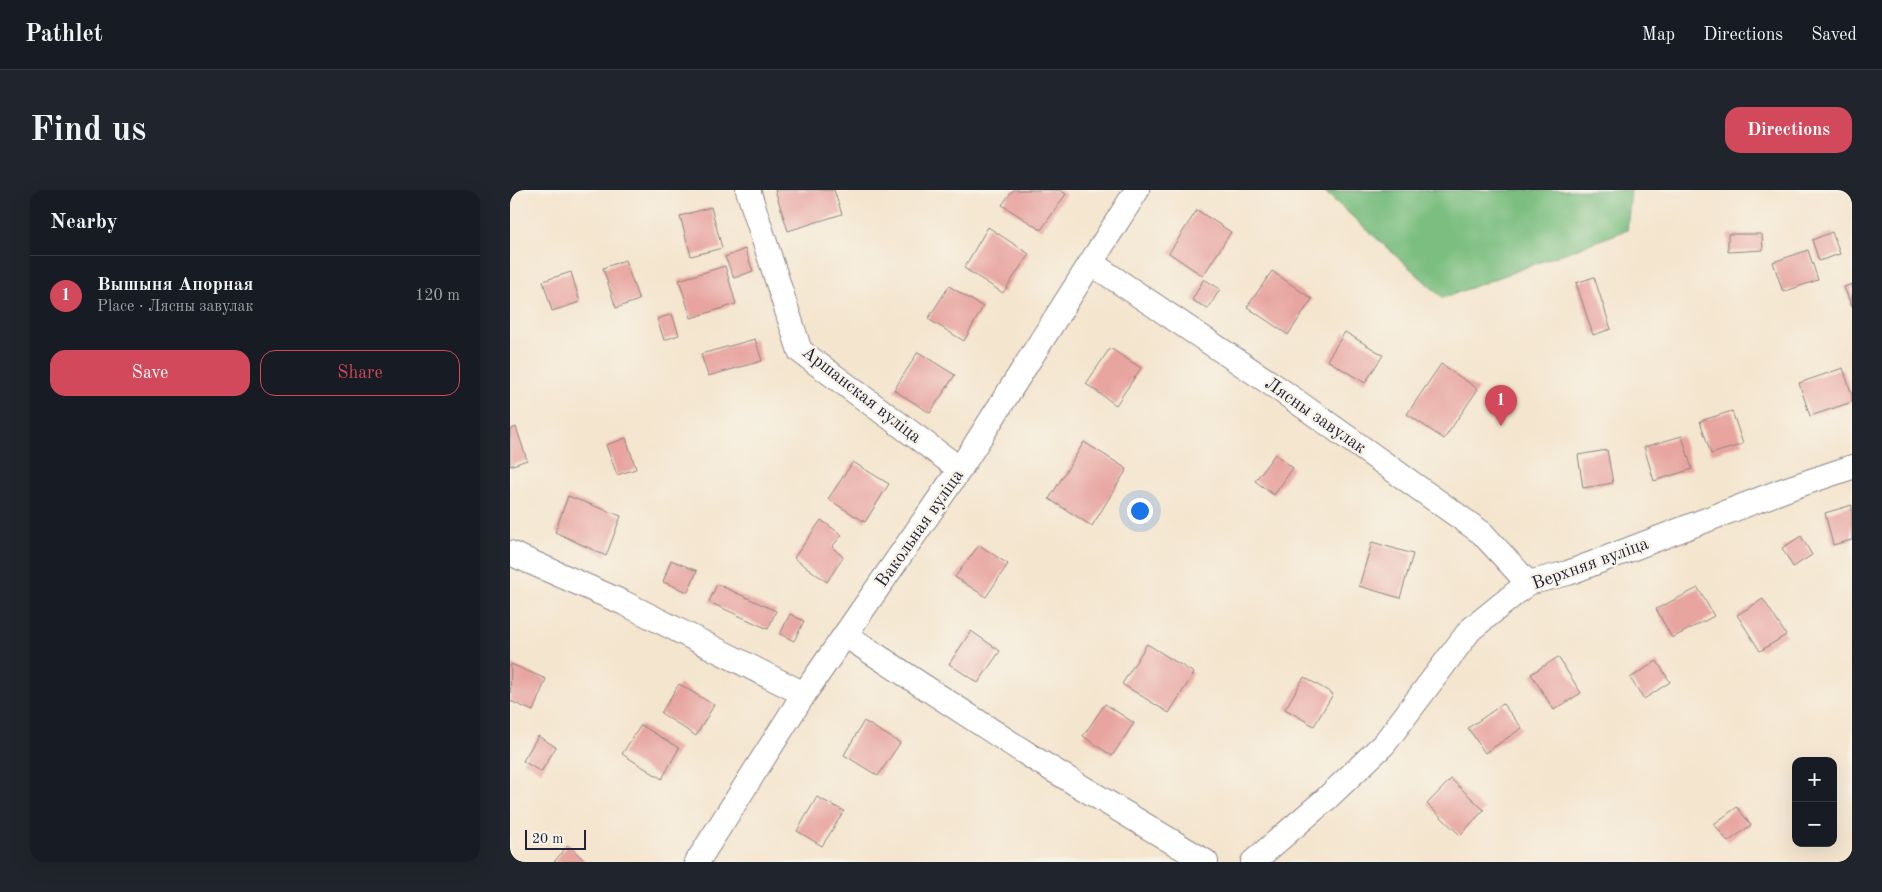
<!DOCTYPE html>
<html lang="en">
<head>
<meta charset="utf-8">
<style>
  body { margin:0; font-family:"Old Standard TT",serif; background:#20242c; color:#f1f3f6 }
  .controls { position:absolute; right:15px; bottom:15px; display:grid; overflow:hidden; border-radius:10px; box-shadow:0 5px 20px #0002 }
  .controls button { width:45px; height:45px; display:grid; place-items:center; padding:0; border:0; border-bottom:1px solid #363941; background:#171b24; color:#f1f3f6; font:25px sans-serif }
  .scale { position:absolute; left:15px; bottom:12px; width:61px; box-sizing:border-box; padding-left:5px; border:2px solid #22223b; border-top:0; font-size:14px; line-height:18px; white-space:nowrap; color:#22223b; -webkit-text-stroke:4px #f7f3e8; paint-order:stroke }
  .you { position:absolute; left:629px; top:320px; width:18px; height:18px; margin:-12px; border:4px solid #fff; border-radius:50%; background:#1a73e8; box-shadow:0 0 0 8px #1a73e833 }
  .badge { display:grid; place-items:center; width:32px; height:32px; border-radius:50%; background:#d1495b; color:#fff; font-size:16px; font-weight:700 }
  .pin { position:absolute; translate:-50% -41px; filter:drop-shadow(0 1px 2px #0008) }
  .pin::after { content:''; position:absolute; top:26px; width:18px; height:15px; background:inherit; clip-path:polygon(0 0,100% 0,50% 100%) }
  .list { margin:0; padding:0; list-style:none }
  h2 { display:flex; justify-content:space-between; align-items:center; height:65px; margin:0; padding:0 20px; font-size:21px }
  h2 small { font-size:16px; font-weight:400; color:#9ea1a6 }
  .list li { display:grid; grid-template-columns:32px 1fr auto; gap:15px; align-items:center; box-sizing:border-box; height:80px; padding:0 20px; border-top:1px solid #363941 }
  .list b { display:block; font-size:19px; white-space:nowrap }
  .list p { margin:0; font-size:16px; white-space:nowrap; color:#9ea1a6 }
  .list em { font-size:16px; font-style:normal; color:#9ea1a6 }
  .actions { display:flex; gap:10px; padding:15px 20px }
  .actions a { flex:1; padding:11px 0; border:1px solid #d1495b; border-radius:15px; text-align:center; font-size:18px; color:#d1495b }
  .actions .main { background:#d1495b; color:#fff }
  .map { position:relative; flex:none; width:1342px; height:672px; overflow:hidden; border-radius:15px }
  header { display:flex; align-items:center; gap:30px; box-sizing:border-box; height:70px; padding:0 25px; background:#171b24; border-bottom:1px solid #363941 }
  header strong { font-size:24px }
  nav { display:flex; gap:28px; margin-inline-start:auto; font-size:18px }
  .intro { display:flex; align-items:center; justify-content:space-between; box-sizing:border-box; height:120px; padding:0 30px }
  h1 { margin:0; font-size:35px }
  .button { padding:12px 22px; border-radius:15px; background:#d1495b; color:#fff; font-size:18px; font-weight:700 }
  main { display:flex; gap:30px; padding:0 30px }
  aside { flex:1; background:#171b24; border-radius:15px; box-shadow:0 5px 20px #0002 }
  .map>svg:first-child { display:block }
  .forest { fill:#7bbe80; stroke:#4e705e }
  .building { fill:#e8a5a0 }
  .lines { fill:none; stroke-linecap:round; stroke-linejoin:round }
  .street-casing { stroke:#8b8484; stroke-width:26 }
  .street { stroke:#fff; stroke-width:24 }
  .labels { text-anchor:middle; stroke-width:5; stroke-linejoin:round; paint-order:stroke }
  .street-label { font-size:18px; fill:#22223b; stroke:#f7f3e8 }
</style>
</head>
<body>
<header>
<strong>Pathlet</strong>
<nav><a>Map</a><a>Directions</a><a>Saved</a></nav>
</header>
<div class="intro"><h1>Find us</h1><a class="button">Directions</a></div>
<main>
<aside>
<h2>Nearby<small></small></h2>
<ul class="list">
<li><span class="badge">1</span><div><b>Вышыня Апорная</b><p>Place · Лясны завулак</p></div><em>120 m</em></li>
</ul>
<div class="actions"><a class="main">Save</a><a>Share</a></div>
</aside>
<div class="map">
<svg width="1342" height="672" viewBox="0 0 1342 672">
  <rect width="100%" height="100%" fill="#f7f3e8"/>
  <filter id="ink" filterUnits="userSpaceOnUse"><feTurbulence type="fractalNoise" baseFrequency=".02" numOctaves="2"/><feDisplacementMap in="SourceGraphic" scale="10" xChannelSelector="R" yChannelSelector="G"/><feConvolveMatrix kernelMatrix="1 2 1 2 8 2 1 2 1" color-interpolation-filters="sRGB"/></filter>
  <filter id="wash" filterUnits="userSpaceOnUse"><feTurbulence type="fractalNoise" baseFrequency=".0096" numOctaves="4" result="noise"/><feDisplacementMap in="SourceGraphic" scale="20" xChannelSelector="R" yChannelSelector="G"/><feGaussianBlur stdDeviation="1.12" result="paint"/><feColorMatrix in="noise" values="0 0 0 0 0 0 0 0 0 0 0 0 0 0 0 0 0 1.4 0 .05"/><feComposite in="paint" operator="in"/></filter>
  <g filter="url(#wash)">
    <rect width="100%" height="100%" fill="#f4e5ce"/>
    <!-- forest -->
    <path class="forest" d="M 1121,0 L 1117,40 L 933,108 L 814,1 Z"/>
    <g id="blocks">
      <!-- building -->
      <path class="building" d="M 265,0 L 324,0 L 332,24 L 278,41 Z
        M 503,0 L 550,0 L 556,4 L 531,40 L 492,15 Z
        M 201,17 L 212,58 L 181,66 L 170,26 Z
        M 687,20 L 721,42 L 693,86 L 659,63 Z
        M 478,37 L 519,64 L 493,103 L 454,78 Z
        M 1322,42 L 1330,64 L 1309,71 L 1302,50 Z
        M 1218,44 L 1252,44 L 1253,60 L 1218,62 Z
        M 235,59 L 243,81 L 224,88 L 215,67 Z
        M 1298,60 L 1308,90 L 1273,102 L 1263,72 Z
        M 115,70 L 129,110 L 106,118 L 93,78 Z
        M 215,76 L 226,114 L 181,128 L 169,90 Z
        M 762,81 L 802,109 L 778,145 L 737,117 Z
        M 61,82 L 70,112 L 42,121 L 33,91 Z
        M 1084,87 L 1101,139 L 1083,145 L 1066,93 Z
        M 694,89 L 710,99 L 698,119 L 682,110 Z
        M 1342,94 L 1342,117 L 1334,97 Z
        M 439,96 L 473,117 L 454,151 L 418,129 Z
        M 162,124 L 169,145 L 154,150 L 147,129 Z
        M 835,142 L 873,165 L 855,193 L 817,170 Z
        M 245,149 L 252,171 L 198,186 L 191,164 Z
        M 600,158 L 631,178 L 606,215 L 576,194 Z
        M 408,162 L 445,185 L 420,223 L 384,200 Z
        M 931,174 L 968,199 L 934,249 L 897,224 Z
        M 1333,178 L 1342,205 L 1342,212 L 1300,226 L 1289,193 Z
        M 1222,221 L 1233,254 L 1201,264 L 1190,231 Z
        M 6,237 L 17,270 L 0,276 L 0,240 Z
        M 1172,246 L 1182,279 L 1144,291 L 1134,257 Z
        M 116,248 L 126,279 L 107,285 L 96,255 Z
        M 574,252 L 617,279 L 582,336 L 539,309 Z
        M 1097,260 L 1103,293 L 1073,298 L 1068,265 Z
        M 765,264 L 783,278 L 764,305 L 745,291 Z
        M 343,272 L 379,294 L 355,332 L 318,309 Z
        M 58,306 L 111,326 L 96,366 L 45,342 Z
        M 1342,315 L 1342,350 L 1323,355 L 1315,323 Z
        M 311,330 L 332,345 L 322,357 L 333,367 L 317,392 L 284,368 Z
        M 1291,346 L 1302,365 L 1283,377 L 1272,358 Z
        M 862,352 L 903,364 L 890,408 L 849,396 Z
        M 469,355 L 498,374 L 476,407 L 445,387 Z
        M 161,370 L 187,381 L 178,402 L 153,392 Z
        M 207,394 L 266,421 L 258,439 L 199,412 Z
        M 1188,398 L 1204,426 L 1162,448 L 1146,419 Z
        M 1253,409 L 1276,445 L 1250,461 L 1227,425 Z
        M 280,424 L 294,431 L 284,451 L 270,444 Z
        M 461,441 L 490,461 L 468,493 L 439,474 Z
        M 637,454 L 684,483 L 659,523 L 612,494 Z
        M 1048,467 L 1071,503 L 1044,520 L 1021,484 Z
        M 1147,471 L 1160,492 L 1134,509 L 1120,488 Z
        M 1,474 L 36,489 L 23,521 L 0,511 Z
        M 794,487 L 823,504 L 804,536 L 775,519 Z
        M 169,494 L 204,515 L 186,546 L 151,523 Z
        M 595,514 L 624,533 L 602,566 L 573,546 Z
        M 993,514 L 1012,538 L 975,563 L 958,538 Z
        M 354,531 L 390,553 L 368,586 L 334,565 Z
        M 131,535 L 169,558 L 152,589 L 112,564 Z
        M 28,546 L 46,557 L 31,582 L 13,571 Z
        M 941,589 L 974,620 L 950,645 L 917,614 Z
        M 307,607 L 334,621 L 312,656 L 287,641 Z
        M 1227,617 L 1241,635 L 1218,652 L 1204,634 Z
        M 58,655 L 76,672 L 44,672 Z"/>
    </g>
  </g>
  <g filter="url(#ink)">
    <use href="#blocks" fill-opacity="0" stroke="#8b8484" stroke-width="1"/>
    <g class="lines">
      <defs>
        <path id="street" d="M 238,0 L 290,161 L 450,279
          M 581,73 L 769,199 L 972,343 L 1018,393
          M 0,363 L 114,413 L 294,504
          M 335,445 L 525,569 L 696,672
          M 187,672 L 294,504 L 450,279 L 627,0
          M 743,672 L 816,609 L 874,554 L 960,440 L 1018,393 L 1058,383 L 1277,299 L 1342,277"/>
      </defs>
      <!-- street casing -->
      <use href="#street" class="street-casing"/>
      <!-- street -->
      <use href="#street" class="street"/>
    </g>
  </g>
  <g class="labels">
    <!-- street labels -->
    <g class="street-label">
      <text transform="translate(352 204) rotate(38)" y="6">Аршанская вуліца</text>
      <text transform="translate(806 225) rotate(35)" y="6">Лясны завулак</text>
      <text transform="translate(409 338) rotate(-55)" y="6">Вакольная вуліца</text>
      <text transform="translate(1080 373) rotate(-20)" y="6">Верхняя вуліца</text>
    </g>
  </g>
</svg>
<div class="controls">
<button>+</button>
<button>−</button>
</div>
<div class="scale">20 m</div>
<div class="you"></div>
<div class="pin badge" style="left:991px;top:236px">1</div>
</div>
</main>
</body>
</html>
